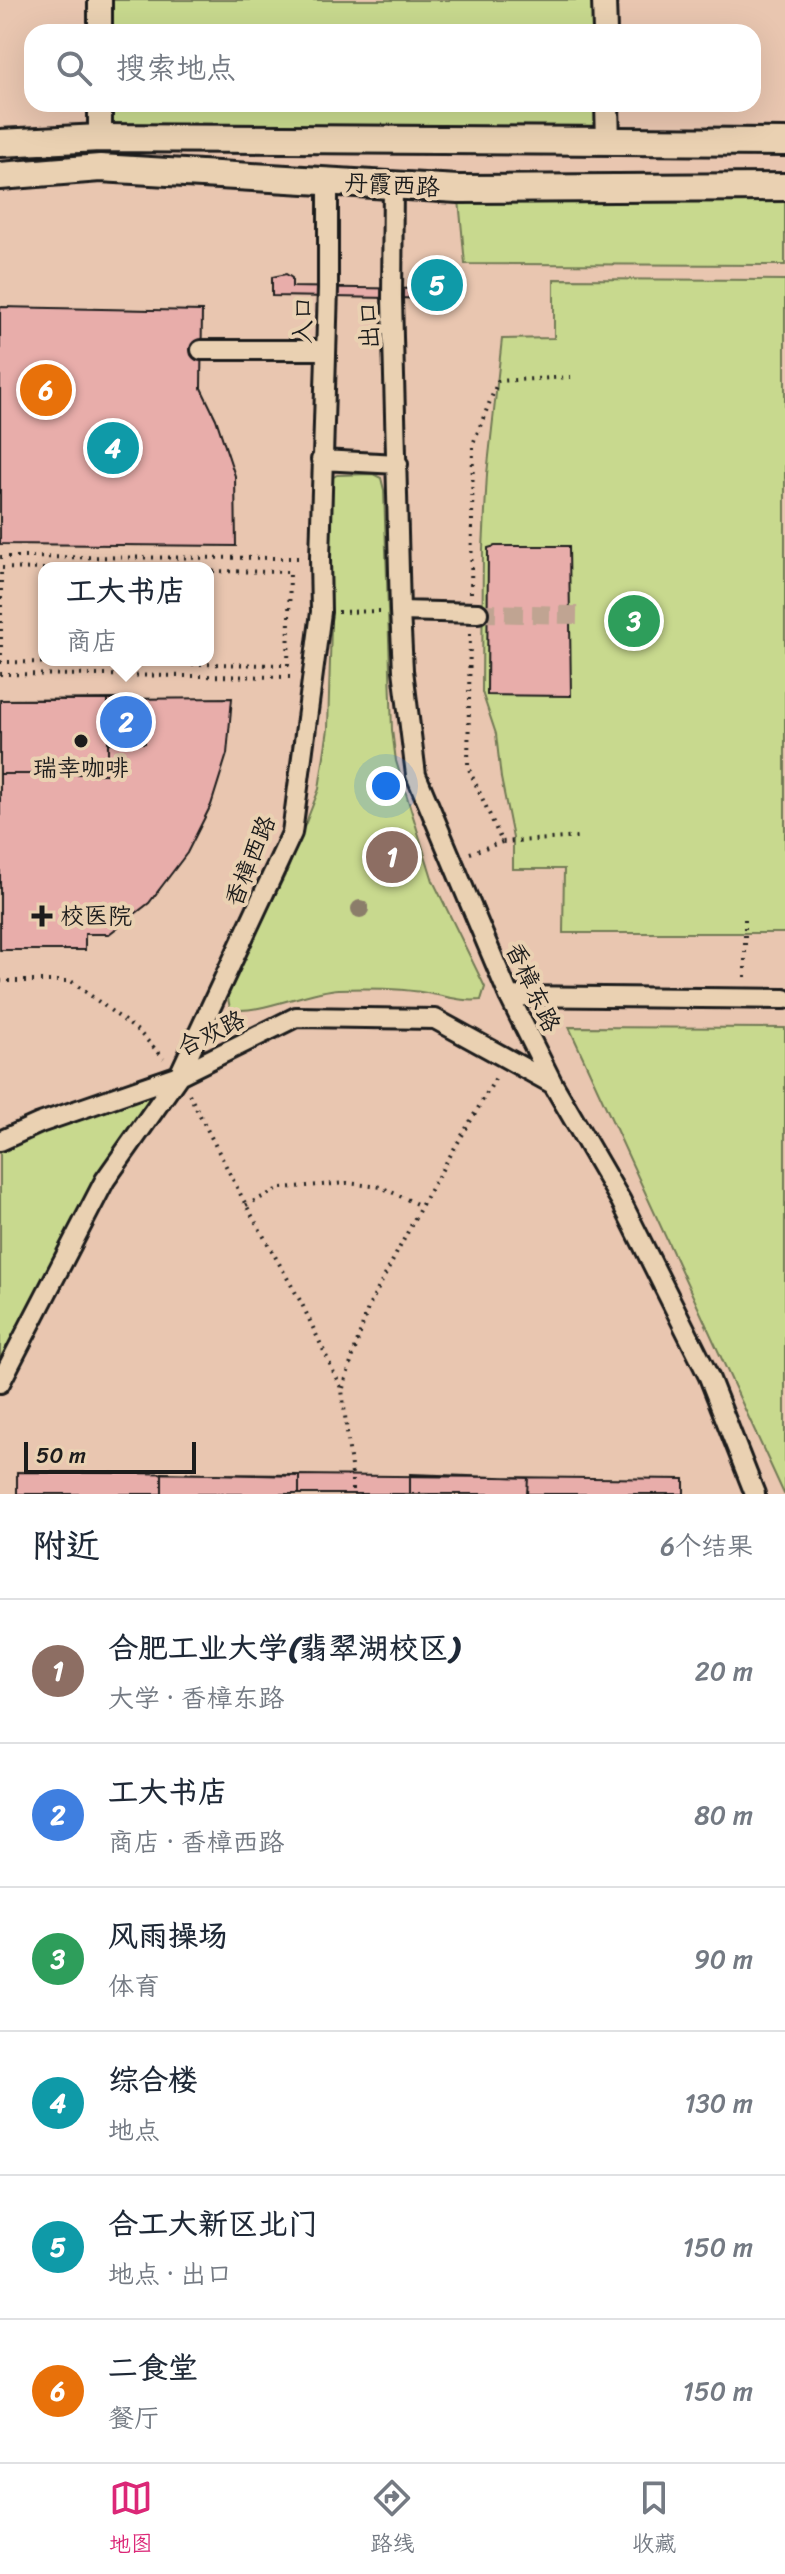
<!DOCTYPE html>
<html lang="zh">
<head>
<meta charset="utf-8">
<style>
  body { margin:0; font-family:Sriracha,"LXGW WenKai TC",sans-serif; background:#f6f6f7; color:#1f2937 }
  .scale { position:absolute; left:24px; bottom:20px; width:172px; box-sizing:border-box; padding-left:8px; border:4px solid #1c1c1c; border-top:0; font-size:22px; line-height:28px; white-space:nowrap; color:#1c1c1c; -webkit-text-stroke:6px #ead1b2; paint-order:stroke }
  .you { position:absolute; left:386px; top:786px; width:28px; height:28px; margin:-20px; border:6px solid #fff; border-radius:50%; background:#1a73e8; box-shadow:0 0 0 12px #1a73e833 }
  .badge { display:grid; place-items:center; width:52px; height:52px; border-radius:50%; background:#db2777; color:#fff; font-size:26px; font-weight:700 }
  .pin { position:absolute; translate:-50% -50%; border:4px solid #fff; box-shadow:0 2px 8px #0006 }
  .popup { position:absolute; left:38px; top:562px; width:176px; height:104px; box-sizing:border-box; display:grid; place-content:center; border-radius:16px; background:#fff; filter:drop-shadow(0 2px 6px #0005); font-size:26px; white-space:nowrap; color:#747a83 }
  .popup b { font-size:30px; color:#1f2937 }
  .popup::after { content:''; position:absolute; left:50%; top:100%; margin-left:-16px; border:16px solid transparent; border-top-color:#fff }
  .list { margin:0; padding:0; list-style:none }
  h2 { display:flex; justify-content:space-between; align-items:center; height:104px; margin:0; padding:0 32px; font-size:34px }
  h2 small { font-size:26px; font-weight:400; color:#747a83 }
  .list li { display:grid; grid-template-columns:52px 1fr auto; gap:24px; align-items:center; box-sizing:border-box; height:144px; padding:0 32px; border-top:2px solid #e0e1e3 }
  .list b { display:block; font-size:30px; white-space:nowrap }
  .list p { margin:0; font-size:26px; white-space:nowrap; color:#747a83 }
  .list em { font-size:26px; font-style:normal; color:#747a83 }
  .icon { flex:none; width:44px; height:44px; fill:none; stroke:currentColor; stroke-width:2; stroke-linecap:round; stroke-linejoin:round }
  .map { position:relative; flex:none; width:785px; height:1494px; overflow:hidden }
  .search { position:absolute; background:#fff; box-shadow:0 8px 32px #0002; left:24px; right:24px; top:24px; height:88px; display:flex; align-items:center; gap:20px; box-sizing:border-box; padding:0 28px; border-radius:24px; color:#747a83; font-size:30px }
  .sheet { height:968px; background:#fff }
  nav { display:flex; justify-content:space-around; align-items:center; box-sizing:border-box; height:112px; border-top:2px solid #e0e1e3; background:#fff; font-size:22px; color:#747a83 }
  nav a { display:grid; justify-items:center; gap:4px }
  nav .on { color:#db2777 }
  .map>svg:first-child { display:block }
  .green { fill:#c8d98e; stroke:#727a55; stroke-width:2 }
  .building { fill:#e8adaa; stroke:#1c1c1c; stroke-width:2 }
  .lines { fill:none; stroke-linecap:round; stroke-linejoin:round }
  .minor-tunnel { stroke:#c0a492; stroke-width:18; stroke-dasharray:18 9; stroke-linecap:butt }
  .minor-casing { stroke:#1c1c1c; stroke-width:24 }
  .tertiary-casing { stroke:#1c1c1c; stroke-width:28 }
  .secondary-casing { stroke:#1c1c1c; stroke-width:32 }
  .path { stroke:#1c1c1c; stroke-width:4; stroke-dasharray:2 6; stroke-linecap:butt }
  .minor { stroke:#ead1b2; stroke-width:18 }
  .tertiary { stroke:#ead1b2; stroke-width:22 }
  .secondary { stroke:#ead1b2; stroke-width:26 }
  .tree { fill:#8b7d6b }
  .poi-dot { fill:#1c1c1c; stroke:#ead1b2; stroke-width:3 }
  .labels { text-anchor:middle; stroke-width:8; stroke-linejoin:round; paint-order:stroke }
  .street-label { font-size:24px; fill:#1c1c1c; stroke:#ead1b2 }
  .poi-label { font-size:24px; fill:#1c1c1c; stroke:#ead1b2 }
</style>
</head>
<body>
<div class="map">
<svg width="785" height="1494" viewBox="0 0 785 1494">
  <rect width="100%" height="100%" fill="#e9c6b0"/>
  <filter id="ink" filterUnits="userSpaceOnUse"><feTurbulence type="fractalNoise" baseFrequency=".0125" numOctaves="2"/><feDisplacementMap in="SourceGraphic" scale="16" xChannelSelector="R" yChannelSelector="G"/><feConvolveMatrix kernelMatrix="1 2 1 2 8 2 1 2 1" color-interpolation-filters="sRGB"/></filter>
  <g filter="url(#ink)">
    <!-- green -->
    <path class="green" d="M 100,0 L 604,0 L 605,32 L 100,32 Z
      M 100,104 L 607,104 L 608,142 L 100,138 Z
      M 785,187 L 785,265 L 465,264 L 458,189 Z
      M 554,279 L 785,280 L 785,933 L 563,933 L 564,869 L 513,869 L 513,838 L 501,778 L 496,734 L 482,692 L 483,549 L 487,474 L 502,339 L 554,338 Z
      M 373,474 L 381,478 L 384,490 L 392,730 L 396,761 L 433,881 L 485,987 L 481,1000 C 463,1002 449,997 432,994 C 402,988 369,988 339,989 C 305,991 259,1015 230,1009 L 227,992 L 287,871 L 319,789 L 328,729 L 331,626 L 330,479 L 337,475 Z
      M 569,1027 L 785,1028 L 785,1494 L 784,1494 Z
      M 179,1075 L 105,1180 L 0,1383 L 0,1141 Z"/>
    <!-- building -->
    <path class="building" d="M 286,274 L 292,278 L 292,287 L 423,289 L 426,283 L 438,275 L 450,275 L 449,299 L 272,296 L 272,277 Z
      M 0,307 L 202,311 L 201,388 L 216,419 L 235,476 L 236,546 L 0,544 Z
      M 495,546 L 569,546 L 571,696 L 487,695 L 488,548 Z
      M 232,698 L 227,754 L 211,805 L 187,853 L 149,903 L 109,934 L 85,934 L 85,950 L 0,950 L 0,700 Z
      M 0,700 L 108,700 L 108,774 L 0,774 Z
      M 108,700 L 145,700 L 145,743 L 108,743 Z
      M 17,1472 L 684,1479 L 684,1494 L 17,1494 Z
      M 162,1473 L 299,1476 L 299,1494 L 162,1494 Z
      M 410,1474 L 528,1478 L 527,1494 L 410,1494 Z"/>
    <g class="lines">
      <!-- minor-tunnel -->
      <path class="minor-tunnel" d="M 478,613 L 577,615"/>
      <defs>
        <path id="minor" d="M 393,185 L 392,298 L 400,611 L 403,670 L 416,775 L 509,996 L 553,1084 L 621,1201 L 709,1377 L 755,1494
          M 201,350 L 326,350
          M 321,460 L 398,464
          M 400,611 L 478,613
          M 509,996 L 785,999
          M 0,1141 L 40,1123 L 179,1075 L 292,833 L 321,612 L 320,558 L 328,288 L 328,181
          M 0,1383 L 105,1180 L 179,1075 L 296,1017 L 435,1019 L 553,1084"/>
        <path id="tertiary" d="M 604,0 L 605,32
          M 100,32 L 100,0
          M 607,104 L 608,142
          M 100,138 L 100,104"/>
        <path id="secondary" d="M 0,143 L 100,138 L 785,142
          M 0,176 L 100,168 L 458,189 L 785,187"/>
      </defs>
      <!-- minor casing -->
      <use href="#minor" class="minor-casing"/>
      <!-- tertiary casing -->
      <use href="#tertiary" class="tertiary-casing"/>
      <!-- secondary casing -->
      <use href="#secondary" class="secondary-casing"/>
      <!-- path -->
      <path class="path" d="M 0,557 L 302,558
        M 44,569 L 1,568 L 1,662 L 288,665 L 290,572 L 208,571
        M 471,593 L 473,444 L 498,381 L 571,377
        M 338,612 L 382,611
        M 470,634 L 468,767 L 502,842 L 582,837
        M 0,674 L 294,677
        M 470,853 L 502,842
        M 745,919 L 745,981
        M 0,981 L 71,981 L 138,1031 L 164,1058
        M 189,1094 L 246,1205 L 302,1304 L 342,1390 L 352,1475 L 352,1494
        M 246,1205 L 281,1188 L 347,1183 L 381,1187 L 421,1206
        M 343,1388 L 368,1308 L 426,1197 L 498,1074"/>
      <!-- minor -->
      <use href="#minor" class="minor"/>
      <!-- tertiary -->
      <use href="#tertiary" class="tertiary"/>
      <!-- secondary -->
      <use href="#secondary" class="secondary"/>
    </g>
    <!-- trees -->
    <circle class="tree" cx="360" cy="909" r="9"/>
  </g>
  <!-- markers -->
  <g class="poi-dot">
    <circle cx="81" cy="741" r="8"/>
    <path d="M38 904h8v8h8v8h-8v8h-8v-8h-8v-8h8z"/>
  </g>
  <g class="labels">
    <!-- street labels -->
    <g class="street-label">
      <text transform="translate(392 185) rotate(3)" y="8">丹霞西路</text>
      <text transform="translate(303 320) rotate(-88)" y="8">入口</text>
      <text transform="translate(369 325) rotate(-92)" y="8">出口</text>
      <text transform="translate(250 861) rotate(-68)" y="8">香樟西路</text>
      <text transform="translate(533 987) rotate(65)" y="8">香樟东路</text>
      <text transform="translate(211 1033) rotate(-26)" y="8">合欢路</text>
    </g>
    <!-- poi labels -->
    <g class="poi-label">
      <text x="81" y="776">瑞幸咖啡</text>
      <text x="60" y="924" text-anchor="start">校医院</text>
    </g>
  </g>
</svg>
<div class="scale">50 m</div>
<div class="you"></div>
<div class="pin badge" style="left:392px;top:857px;background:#8d6e63">1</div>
<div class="pin badge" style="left:126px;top:722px;background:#3f7fe0">2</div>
<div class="popup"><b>工大书店</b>商店</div>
<div class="pin badge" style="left:634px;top:621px;background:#2e9e5b">3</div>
<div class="pin badge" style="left:113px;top:448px;background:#0f9aa8">4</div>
<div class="pin badge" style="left:437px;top:285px;background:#0f9aa8">5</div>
<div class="pin badge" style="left:46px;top:390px;background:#e8710a">6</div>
<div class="search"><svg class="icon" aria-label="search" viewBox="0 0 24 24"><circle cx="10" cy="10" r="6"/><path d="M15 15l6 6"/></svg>搜索地点</div>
</div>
<section class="sheet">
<h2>附近<small>6个结果</small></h2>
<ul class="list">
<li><span class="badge" style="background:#8d6e63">1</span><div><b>合肥工业大学(翡翠湖校区)</b><p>大学 · 香樟东路</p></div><em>20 m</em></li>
<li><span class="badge" style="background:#3f7fe0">2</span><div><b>工大书店</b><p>商店 · 香樟西路</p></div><em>80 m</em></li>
<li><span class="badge" style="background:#2e9e5b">3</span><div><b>风雨操场</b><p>体育</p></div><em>90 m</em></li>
<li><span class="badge" style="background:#0f9aa8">4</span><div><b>综合楼</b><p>地点</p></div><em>130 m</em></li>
<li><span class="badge" style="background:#0f9aa8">5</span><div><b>合工大新区北门</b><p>地点 · 出口</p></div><em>150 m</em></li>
<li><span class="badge" style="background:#e8710a">6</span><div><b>二食堂</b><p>餐厅</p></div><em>150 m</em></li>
</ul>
</section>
<nav>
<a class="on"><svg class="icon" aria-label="map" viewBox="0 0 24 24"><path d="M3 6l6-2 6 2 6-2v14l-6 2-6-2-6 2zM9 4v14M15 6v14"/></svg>地图</a>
<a><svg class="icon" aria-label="directions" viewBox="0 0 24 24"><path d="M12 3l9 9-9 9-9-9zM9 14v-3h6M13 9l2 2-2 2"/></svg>路线</a>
<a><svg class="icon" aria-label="saved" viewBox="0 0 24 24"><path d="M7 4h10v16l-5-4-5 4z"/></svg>收藏</a>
</nav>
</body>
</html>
